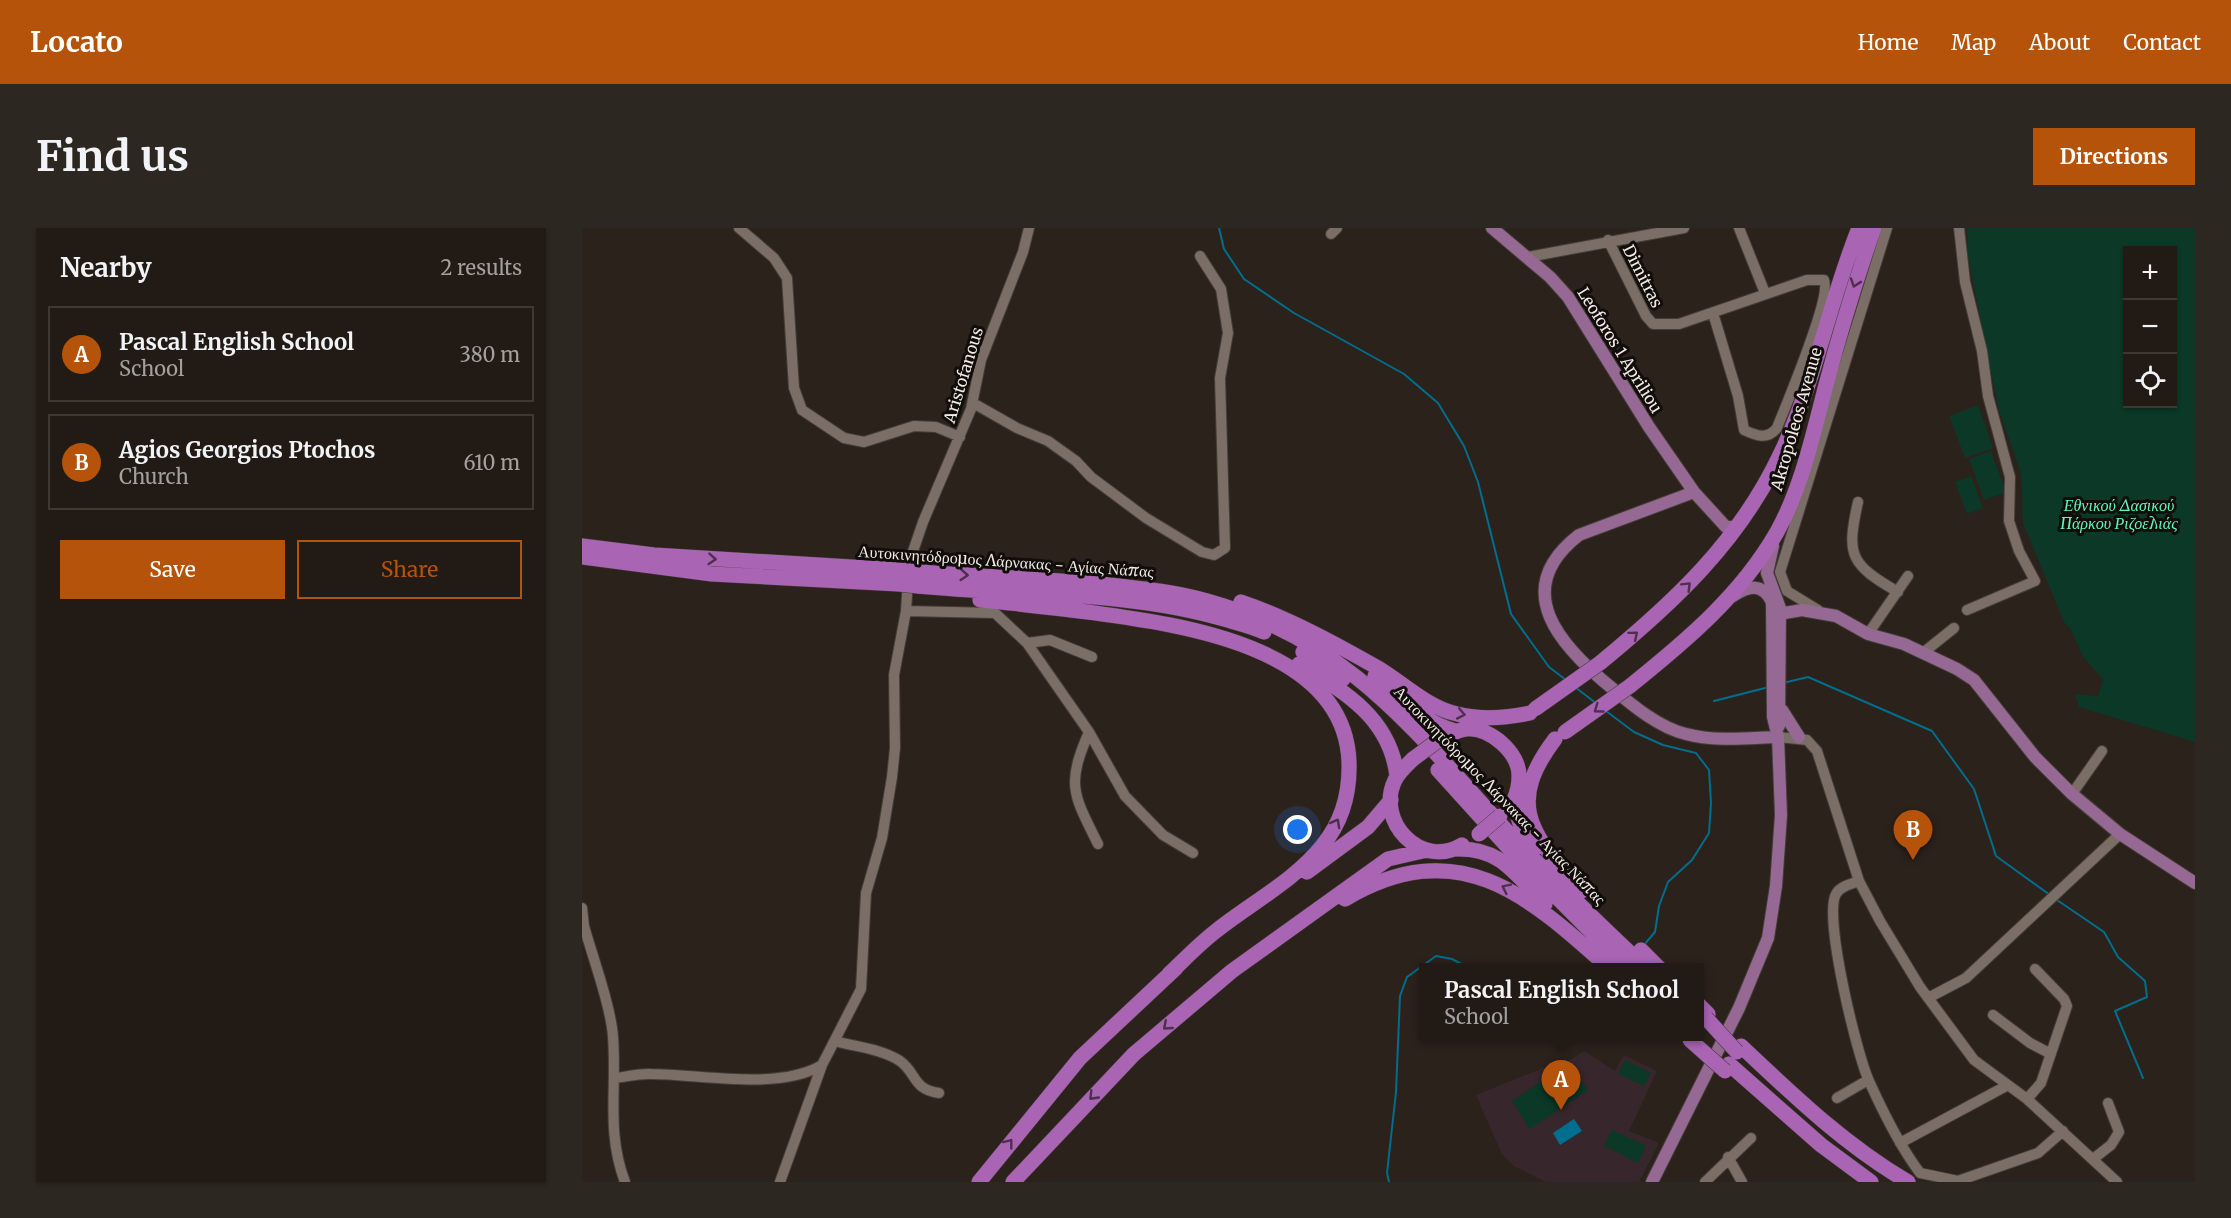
<!DOCTYPE html>
<html lang="en">
<head>
<meta charset="utf-8">
<style>
  body { margin:0; font-family:Merriweather,serif; background:#2d2722; color:#f1f3f6 }
  .controls { position:absolute; right:18px; top:18px; display:grid; overflow:hidden; border-radius:0px; box-shadow:0 2px 4px #0004 }
  .controls button { width:54px; height:54px; display:grid; place-items:center; padding:0; border:0; border-bottom:2px solid #3e3834; background:#211a15; color:#f1f3f6; font:30px sans-serif }
  .you { position:absolute; left:716px; top:602px; width:21px; height:21px; margin:-15px; border:4px solid #fff; border-radius:50%; background:#1a73e8; box-shadow:0 0 0 9px #1a73e833 }
  .badge { display:grid; place-items:center; width:39px; height:39px; border-radius:50%; background:#b45309; color:#fff; font-size:20px; font-weight:700 }
  .pin { position:absolute; translate:-50% -50px; filter:drop-shadow(0 2px 3px #0008) }
  .pin::after { content:''; position:absolute; top:32px; width:21px; height:18px; background:inherit; clip-path:polygon(0 0,100% 0,50% 100%) }
  .popup { position:absolute; left:837px; top:735px; width:285px; height:78px; box-sizing:border-box; display:grid; place-content:center; border-radius:0px; background:#211a15; filter:drop-shadow(0 2px 4px #0005); font-size:20px; white-space:nowrap; color:#a2a1a0 }
  .popup b { font-size:22px; color:#f1f3f6 }
  .popup::after { content:''; position:absolute; left:50%; top:100%; margin-left:-12px; border:12px solid transparent; border-top-color:#211a15 }
  .list { margin:0; padding:0; list-style:none }
  h2 { display:flex; justify-content:space-between; align-items:center; height:78px; margin:0; padding:0 24px; font-size:26px }
  h2 small { font-size:20px; font-weight:400; color:#a2a1a0 }
  .list li { display:grid; grid-template-columns:39px 1fr auto; gap:18px; align-items:center; box-sizing:border-box; height:96px; margin:0 12px 12px; padding:0 12px; border:2px solid #3e3834; border-radius:0px }
  .list b { display:block; font-size:22px; white-space:nowrap }
  .list p { margin:0; font-size:20px; white-space:nowrap; color:#a2a1a0 }
  .list em { font-size:20px; font-style:normal; color:#a2a1a0 }
  .actions { display:flex; gap:12px; padding:18px 24px }
  .actions a { flex:1; padding:14px 0; border:2px solid #b45309; border-radius:0px; text-align:center; font-size:21px; color:#b45309 }
  .actions .main { background:#b45309; color:#fff }
  .icon { flex:none; width:33px; height:33px; fill:none; stroke:currentColor; stroke-width:2; stroke-linecap:round; stroke-linejoin:round }
  .map { position:relative; flex:none; width:1613px; height:954px; overflow:hidden; border-radius:0px }
  header { display:flex; align-items:center; gap:36px; box-sizing:border-box; height:84px; padding:0 30px; background:#b45309; color:#fff }
  header strong { font-size:28px }
  nav { display:flex; gap:33px; margin-inline-start:auto; font-size:21px }
  .intro { display:flex; align-items:center; justify-content:space-between; box-sizing:border-box; height:144px; padding:0 36px }
  h1 { margin:0; font-size:42px }
  .button { padding:15px 27px; border-radius:0px; background:#b45309; color:#fff; font-size:21px; font-weight:700 }
  main { display:flex; gap:36px; padding:0 36px }
  aside { flex:1; background:#211a15; border-radius:0px; box-shadow:0 2px 4px #0004 }
  .map>svg:first-child { display:block }
  .education { fill:#38262d }
  .green { fill:#0b3827; fill-rule:evenodd }
  .water { fill:#006e8e }
  .lines { fill:none; stroke-linecap:round; stroke-linejoin:round }
  .stream { stroke:#006e8e; stroke-width:2 }
  .minor-casing { stroke:#453d37; stroke-width:12 }
  .major-casing { stroke:#453d37; stroke-width:14 }
  .highway-casing { stroke:#453d37; stroke-width:16 }
  .minor { stroke:#7a6e66; stroke-width:10 }
  .major { stroke:#966995; stroke-width:12 }
  .highway { stroke:#a965b4; stroke-width:15 }
  .highway-bridge-casing { stroke:#453d37; stroke-width:16; stroke-linecap:butt }
  .highway-bridge { stroke:#a965b4; stroke-width:15 }
  .oneway { stroke:#4e304e }
  .labels { text-anchor:middle; stroke-width:6; stroke-linejoin:round; paint-order:stroke }
  .street-label { font-size:16px; fill:#f1eae5; stroke:#110d0a }
  .park-label { font-size:16px; font-style:italic; fill:#63f6bb; stroke:#110d0a }
</style>
</head>
<body>
<header>
<strong>Locato</strong>
<nav><a>Home</a><a>Map</a><a>About</a><a>Contact</a></nav>
</header>
<div class="intro"><h1>Find us</h1><a class="button">Directions</a></div>
<main>
<aside>
<h2>Nearby<small>2 results</small></h2>
<ul class="list">
<li><span class="badge">A</span><div><b>Pascal English School</b><p>School</p></div><em>380 m</em></li>
<li><span class="badge">B</span><div><b>Agios Georgios Ptochos</b><p>Church</p></div><em>610 m</em></li>
</ul>
<div class="actions"><a class="main">Save</a><a>Share</a></div>
</aside>
<div class="map">
<svg width="1613" height="954" viewBox="0 0 1613 954">
  <rect width="100%" height="100%" fill="#2c221c"/>
  <!-- education -->
  <path class="education" d="M 1002,823 L 1033,843 L 1042,827 L 1075,843 L 1047,903 L 1077,915 L 1057,954 L 964,954 L 932,938 L 920,926 L 894,867 L 966,838 L 971,844 Z"/>
  <!-- green -->
  <path class="green" d="M 1385,0 L 1613,0 L 1613,514 L 1497,479 L 1493,466 L 1516,468 L 1521,451 L 1501,429 L 1489,402 L 1482,394 L 1441,295 L 1439,245 L 1417,183 L 1386,28 ZM 1546,22 L 1590,22 L 1590,176 L 1546,176 Z
    M 1396,177 L 1411,220 L 1383,230 L 1367,188 Z
    M 1409,223 L 1424,264 L 1402,272 L 1387,231 Z
    M 1389,248 L 1401,280 L 1385,286 L 1373,254 Z
    M 1043,832 L 1069,845 L 1062,858 L 1036,846 Z
    M 987,835 L 1006,862 L 948,901 L 930,873 Z
    M 1030,902 L 1064,918 L 1056,935 L 1022,918 Z"/>
  <!-- water -->
  <path class="water" d="M 992,891 L 1000,903 L 978,917 L 971,905 Z"/>
  <g class="lines">
    <!-- stream -->
    <path class="stream" d="M 637,0 L 642,21 L 662,51 L 712,85 L 822,146 L 856,175 L 882,218 L 896,254 L 929,386 L 967,439 L 984,452
      M 1201,455 L 1226,449 L 1350,503 L 1392,561 L 1414,628 L 1468,667
      M 993,459 L 1015,476
      M 1132,473 L 1187,459
      M 1024,483 L 1052,504 L 1081,517 L 1114,525 L 1127,542 L 1129,575 L 1127,605 L 1110,632 L 1086,654 L 1077,678 L 1073,704 L 1062,717
      M 1475,672 L 1522,704 L 1536,729 L 1563,753 L 1565,769 L 1533,783 L 1561,850
      M 807,954 L 805,945 L 814,864 L 818,768 L 825,749 L 854,728 L 870,731 L 887,740"/>
    <defs>
      <path id="minor" d="M 157,0 L 192,30 L 205,50 L 212,160 L 220,182 L 262,210 L 282,214 L 332,198 L 354,199 L 378,209
        M 1157,0 L 1183,65
        M 1377,0 L 1383,54 L 1400,123 L 1406,168 L 1428,249 L 1427,293 L 1437,323 L 1453,353 L 1385,382
        M 749,6 L 755,0
        M 1026,12 L 1064,88 L 1071,96 L 1097,96 L 1225,52 L 1242,52 C 1250,69 1204,177 1195,200 C 1185,212 1175,208 1162,202 L 1156,168 L 1131,85
        M 946,29 L 1102,0
        M 391,175 L 435,200 L 466,213 L 494,233 L 509,249 L 564,290 L 620,324 L 632,327 L 643,320 L 638,150 L 646,105 L 639,61 L 618,28
        M 1276,274 C 1264,328 1268,336 1316,364
        M 1236,382 L 1205,363 L 1198,344 L 1305,0
        M 324,383 L 413,385 L 445,415 L 507,504 L 543,568 L 581,607 L 611,625
        M 1286,406 L 1326,348
        M 445,415 L 468,412 L 510,429
        M 1342,424 L 1372,400
        M 507,504 C 484,557 491,566 516,616
        M 1196,509 L 1225,512 L 1235,523 L 1277,653 L 1298,693 L 1338,759 L 1392,832 L 1445,871 L 1535,954
        M 1490,566 L 1520,523
        M 1277,653 C 1269,656 1258,658 1254,666 C 1241,688 1275,827 1287,853 C 1301,884 1317,917 1338,945 L 1376,953 L 1456,925 L 1481,903
        M 0,680 L 2,698 C 11,730 29,779 31,809 C 35,861 24,904 43,954
        M 1346,770 L 1384,750 L 1538,606
        M 1411,787 L 1448,815 L 1469,826
        M 253,813 C 274,819 300,821 318,833 C 335,845 330,861 357,865
        M 32,850 C 44,849 57,845 69,846 C 118,846 197,863 240,837
        M 1255,870 L 1286,852
        M 1445,871 L 1459,855 L 1485,778 L 1482,771 L 1453,741
        M 1318,915 L 1426,857
        M 1146,929 L 1160,954
        M 1511,931 L 1529,917 L 1537,904 L 1526,875
        M 198,954 L 240,837 L 279,761 L 284,665 L 300,610 L 310,549 L 313,520 L 312,447 L 324,383 L 327,335 L 341,294 L 389,181 L 399,132 L 441,24 L 447,0
        M 1123,954 L 1169,910"/>
      <path id="major" d="M 910,0 L 968,49 L 986,69 L 1067,199 L 1112,264 L 1144,299 L 1153,299 L 1159,295
        M 1112,264 L 997,307 C 926,362 979,419 1031,461 C 1051,478 1078,500 1104,506 C 1134,514 1166,510 1196,509
        M 1191,318 L 1185,345 L 1198,380 L 1197,498
        M 1191,387 L 1220,382 L 1254,388 L 1286,406 L 1322,416 L 1375,441 L 1392,452 L 1453,529 L 1490,566 L 1538,606 L 1613,655
        M 1200,482 L 1217,509
        M 1070,954 L 1157,780 L 1186,710 L 1194,658 L 1199,587 L 1196,509 L 1191,489 L 1190,374 C 1180,354 1166,358 1151,368"/>
      <path id="highway" d="M 0,318 L 72,327 L 318,342
        M 0,329 L 130,346 L 317,356
        M 337,344 C 397,348 457,351 518,356 C 554,360 590,363 625,373 C 765,412 829,499 922,600 C 967,648 1015,694 1064,740
        M 336,358 C 438,368 542,362 642,391 C 655,395 669,398 682,404
        M 398,372 C 434,375 470,380 506,384 C 594,396 763,417 767,534 C 768,565 760,594 740,618 C 712,653 669,675 634,703 C 617,716 603,731 587,746
        M 659,374 C 706,390 752,415 796,440 C 821,455 846,480 875,486 C 899,492 924,490 948,485
        M 721,424 L 761,451
        M 1018,435 C 1091,375 1157,314 1198,227 C 1233,155 1247,74 1277,0
        M 717,436 C 763,464 808,490 815,548
        M 793,448 C 819,469 840,494 873,503
        M 1048,458 C 1104,413 1159,367 1195,304 C 1220,259 1231,206 1244,157 C 1258,104 1274,52 1292,0
        M 973,511 C 921,580 953,607 998,664
        M 854,514 C 864,509 873,502 884,501 C 908,499 938,525 937,549 C 937,557 935,565 932,572
        M 831,531 C 825,537 817,544 813,552 C 793,593 839,642 880,617
        M 856,542 L 933,627 L 1045,740
        M 935,563 C 933,586 937,603 954,620
        M 873,621 C 919,619 933,646 963,676
        M 725,644 L 786,599 L 809,572
        M 763,671 C 875,605 944,665 1027,740
        M 1059,722 L 1077,740
        M 1117,777 L 1126,786
        M 1159,818 C 1212,868 1263,917 1326,954
        M 1147,836 L 1239,917 L 1289,954
        M 397,954 L 498,830 L 594,740
        M 431,954 L 552,826 L 650,743 L 806,631 L 845,622"/>
    </defs>
    <!-- minor casing -->
    <use href="#minor" class="minor-casing"/>
    <!-- major casing -->
    <use href="#major" class="major-casing"/>
    <!-- highway casing -->
    <use href="#highway" class="highway-casing"/>
    <!-- minor -->
    <use href="#minor" class="minor"/>
    <!-- major -->
    <use href="#major" class="major"/>
    <!-- highway -->
    <use href="#highway" class="highway"/>
    <defs>
      <path id="highway-bridge" d="M 318,342 L 337,344
        M 317,356 L 336,358
        M 953,481 L 1018,435
        M 983,504 L 1048,458
        M 831,531 L 854,514
        M 897,606 L 918,588
        M 1124,790 L 1155,824
        M 1108,812 L 1143,843"/>
    </defs>
    <!-- highway-bridge casing -->
    <use href="#highway-bridge" class="highway-bridge-casing"/>
    <!-- highway-bridge -->
    <use href="#highway-bridge" class="highway-bridge"/>
  </g>
  <!-- one-way arrows -->
  <defs><path id="oneway-chevron" d="M-2-3.5L2.5 0L-2 3.5" fill="none" stroke-width="1.6" stroke-linecap="round" stroke-linejoin="round" transform="scale(1.5)"/></defs>
  <g class="oneway">
    <use href="#oneway-chevron" transform="translate(1273 55) rotate(109)"/>
    <use href="#oneway-chevron" transform="translate(130 331) rotate(4)"/>
    <use href="#oneway-chevron" transform="translate(382 347) rotate(4)"/>
    <use href="#oneway-chevron" transform="translate(1105 358) rotate(-45)"/>
    <use href="#oneway-chevron" transform="translate(1052 407) rotate(-40)"/>
    <use href="#oneway-chevron" transform="translate(1016 481) rotate(144)"/>
    <use href="#oneway-chevron" transform="translate(879 486) rotate(11)"/>
    <use href="#oneway-chevron" transform="translate(754 595) rotate(-61)"/>
    <use href="#oneway-chevron" transform="translate(924 660) rotate(-154)"/>
    <use href="#oneway-chevron" transform="translate(585 798) rotate(139)"/>
    <use href="#oneway-chevron" transform="translate(511 868) rotate(134)"/>
    <use href="#oneway-chevron" transform="translate(427 915) rotate(-52)"/>
  </g>
  <g class="labels">
    <!-- street labels -->
    <g class="street-label">
      <text transform="translate(1061 48) rotate(63)" y="6">Dimitras</text>
      <text transform="translate(1038 122) rotate(58)" y="6">Leoforos 1 Apriliou</text>
      <text transform="translate(381 147) rotate(-73)" y="6">Aristofanous</text>
      <text transform="translate(1214 191) rotate(-74)" y="6">Akropoleos Avenue</text>
      <text transform="translate(424 333) rotate(4)" y="6">Αυτοκινητόδρομος Λάρνακας - Αγίας Νάπας</text>
      <text transform="translate(918 567) rotate(46)" y="6">Αυτοκινητόδρομος Λάρνακας - Αγίας Νάπας</text>
    </g>
    <!-- park labels -->
    <g class="park-label">
      <text x="1537" y="283">Εθνικού Δασικού<tspan x="1537" dy="18">Πάρκου Ριζοελιάς</tspan></text>
    </g>
  </g>
</svg>
<div class="controls">
<button>+</button>
<button>−</button>
<button><svg class="icon" aria-label="locate" viewBox="0 0 24 24"><circle cx="12" cy="12" r="6"/><path d="M12 2v4M12 18v4M2 12h4M18 12h4"/></svg></button>
</div>
<div class="you"></div>
<div class="pin badge" style="left:979px;top:882px">A</div>
<div class="popup"><b>Pascal English School</b>School</div>
<div class="pin badge" style="left:1331px;top:632px">B</div>
</div>
</main>
</body>
</html>
